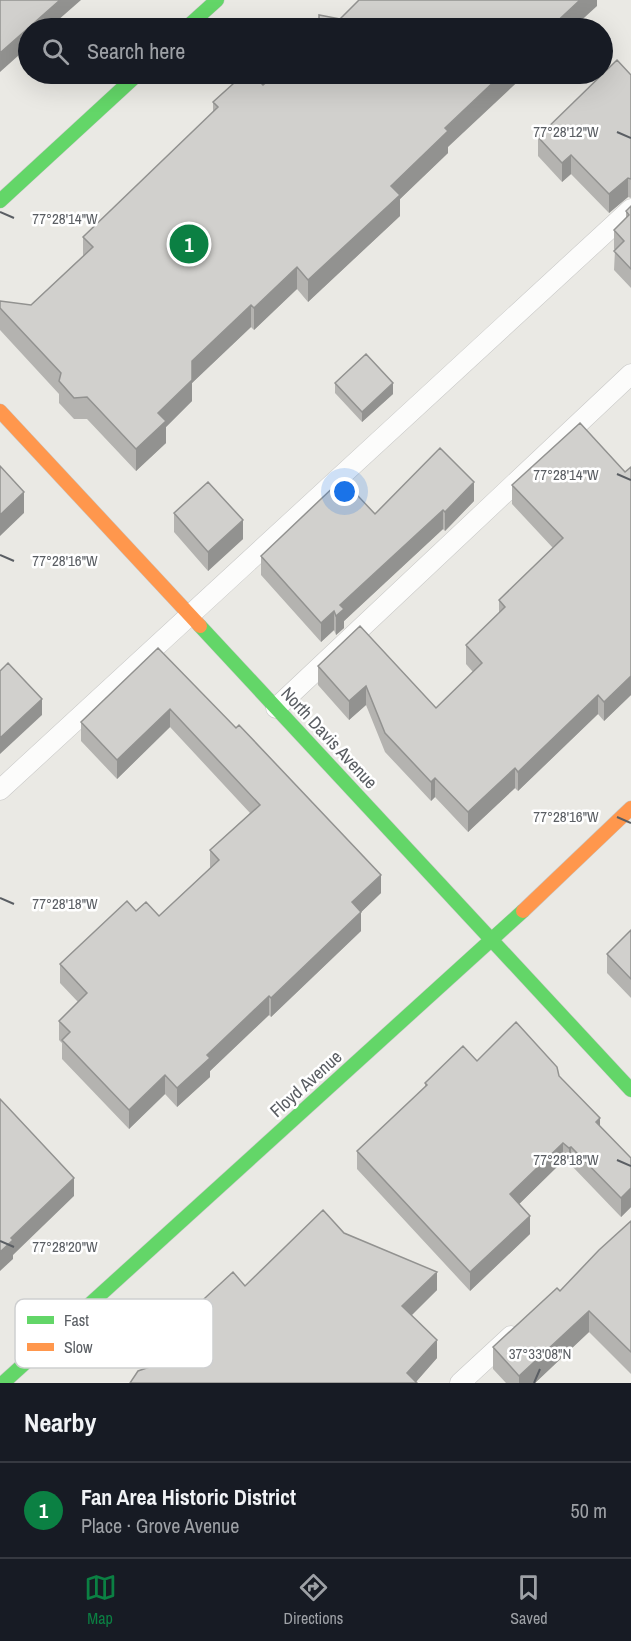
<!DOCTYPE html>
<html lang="en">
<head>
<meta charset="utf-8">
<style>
  body { margin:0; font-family:"Archivo Narrow",sans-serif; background:#20242c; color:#f1f3f6 }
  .you { position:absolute; left:345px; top:492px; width:21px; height:21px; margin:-15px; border:4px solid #fff; border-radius:50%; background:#1a73e8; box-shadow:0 0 0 9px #1a73e833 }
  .badge { display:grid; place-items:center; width:39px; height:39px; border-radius:50%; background:#0b8043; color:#fff; font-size:20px; font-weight:700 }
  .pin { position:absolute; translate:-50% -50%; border:3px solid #fff; box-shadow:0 2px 6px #0006 }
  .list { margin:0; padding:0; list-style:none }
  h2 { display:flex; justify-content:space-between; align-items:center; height:78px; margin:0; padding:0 24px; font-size:26px }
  h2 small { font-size:20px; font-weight:400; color:#9ea1a6 }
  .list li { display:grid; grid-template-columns:39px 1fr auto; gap:18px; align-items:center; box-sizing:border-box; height:96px; padding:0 24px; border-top:2px solid #363941 }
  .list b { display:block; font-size:22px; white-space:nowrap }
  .list p { margin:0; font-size:20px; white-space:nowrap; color:#9ea1a6 }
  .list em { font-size:20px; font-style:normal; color:#9ea1a6 }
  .icon { flex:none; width:33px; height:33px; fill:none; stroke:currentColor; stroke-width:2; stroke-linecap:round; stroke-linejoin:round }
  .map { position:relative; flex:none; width:631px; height:1383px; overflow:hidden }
  .search { position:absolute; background:#171b24; box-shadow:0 6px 24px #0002; left:18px; right:18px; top:18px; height:66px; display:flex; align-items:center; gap:15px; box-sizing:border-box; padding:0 21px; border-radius:33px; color:#9ea1a6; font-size:22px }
  .sheet { height:174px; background:#171b24 }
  nav { display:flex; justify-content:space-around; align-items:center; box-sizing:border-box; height:84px; border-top:2px solid #363941; background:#171b24; font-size:16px; color:#9ea1a6 }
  nav a { display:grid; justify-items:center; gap:3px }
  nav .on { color:#0b8043 }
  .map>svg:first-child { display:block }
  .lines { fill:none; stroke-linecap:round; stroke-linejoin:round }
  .lane-casing { stroke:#c7c7c6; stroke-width:21 }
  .fast-casing { stroke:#c5c6c5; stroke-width:15 }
  .slow-casing { stroke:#c5c6c5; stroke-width:15 }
  .lane { stroke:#fcfcfb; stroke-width:20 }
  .fast { stroke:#63d668; stroke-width:14 }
  .slow { stroke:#ff974d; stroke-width:14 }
  .wall { fill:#b4b3b0 }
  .shaded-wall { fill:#929290 }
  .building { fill:#d1d0cd; stroke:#929290; stroke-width:1.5 }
  .ticks { fill:none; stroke:#5a5e63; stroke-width:2 }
  .labels { text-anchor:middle; stroke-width:5; stroke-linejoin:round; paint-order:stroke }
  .street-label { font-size:18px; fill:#5a5e63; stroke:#fff }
  .key { fill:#fff; stroke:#cecfd0; stroke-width:1.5 }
  .key-label { font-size:16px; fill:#5a5e63 }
  .ticks-label { font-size:15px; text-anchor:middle; fill:#5a5e63; stroke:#fff; stroke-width:5; stroke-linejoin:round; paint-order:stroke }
</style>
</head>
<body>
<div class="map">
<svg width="631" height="1383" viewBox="0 0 631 1383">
  <rect width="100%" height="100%" fill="#eae9e4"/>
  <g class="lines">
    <defs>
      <path id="lane" d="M 276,708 L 631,374
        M 0,790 L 631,209
        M 460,1383 L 511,1336"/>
      <path id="fast" d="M 186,28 L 217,0
        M 0,201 L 138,74
        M 200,626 L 631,1090
        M 3,1383 L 523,911"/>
      <path id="slow" d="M 0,411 L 200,626
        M 523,911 L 631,808"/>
    </defs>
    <!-- lane casing -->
    <use href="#lane" class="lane-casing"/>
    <!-- fast casing -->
    <use href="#fast" class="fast-casing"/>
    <!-- slow casing -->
    <use href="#slow" class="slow-casing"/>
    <!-- lane -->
    <use href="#lane" class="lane"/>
    <!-- fast -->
    <use href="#fast" class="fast"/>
    <!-- slow -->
    <use href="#slow" class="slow"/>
  </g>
  <!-- wall -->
  <path class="wall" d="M 631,75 L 631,198 L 628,197 L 609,213 L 571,174 L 562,182 L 538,156 L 538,137 Z
    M 263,85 L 448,147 L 448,153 L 400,199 L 400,216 L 308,302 L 297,289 L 254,330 L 251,327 L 192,383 L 192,401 L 166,427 L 166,443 L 136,471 L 87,419 L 74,419 L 59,403 L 59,394 L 0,330 L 0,301 L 31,305 L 83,256 L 83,237 L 213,112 L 213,102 Z
    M 631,206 L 631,288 L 614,270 L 615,250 L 614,249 L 614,230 L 626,219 L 626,211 Z
    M 335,383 L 393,394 L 362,422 L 335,393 Z
    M 631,467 L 631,695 L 604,721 L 598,714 L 518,791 L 515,788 L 468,832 L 435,797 L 431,801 L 385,752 L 366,705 L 349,720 L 318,685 L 318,666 L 436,708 L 473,672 L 466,664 L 466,645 L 499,613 L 499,600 L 553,548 L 512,504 L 512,485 L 625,472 Z
    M 474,501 L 445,531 L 443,529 L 344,621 L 344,628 L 336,635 L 334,630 L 321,642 L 261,575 L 261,556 L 375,514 Z
    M 174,513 L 243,539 L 208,571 L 174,532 Z
    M 158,648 L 381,893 L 361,912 L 361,931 L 271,1017 L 269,1015 L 210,1071 L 210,1077 L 177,1107 L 165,1094 L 129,1129 L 62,1059 L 62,1043 L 59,1040 L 59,1021 L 78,1002 L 60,983 L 60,964 L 136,911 L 159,916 L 210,868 L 210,850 L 250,813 L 170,727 L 117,779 L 81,741 L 81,722 Z
    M 631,930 L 631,998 L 607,973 L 607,954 Z
    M 477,1061 L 559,1076 L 600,1126 L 631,1158 L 631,1207 L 621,1217 L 571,1165 L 569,1167 L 563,1161 L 519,1204 L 530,1234 L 470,1291 L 357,1169 L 357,1151 L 425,1087 L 425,1083 Z
    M 631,1221 L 631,1374 L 589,1332 L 535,1383 L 506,1383 L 493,1369 L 493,1347 L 560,1291 Z
    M 344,1233 L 437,1290 L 411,1315 L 437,1358 L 416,1382 L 169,1360 L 164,1355 L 164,1336 L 245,1286 Z"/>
  <!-- shaded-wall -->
  <path class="shaded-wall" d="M 60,0 L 81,0 L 49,28 L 28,28 L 28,47 L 0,72 L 0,53 Z
    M 580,0 L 597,0 L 597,6 L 573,28 L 550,28 Z
    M 502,74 L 526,74 L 448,147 L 448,153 L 400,199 L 400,216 L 308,302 L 308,280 L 391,186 L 445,128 Z
    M 571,155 L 571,174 L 562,182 L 562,163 Z
    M 628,178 L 628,197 L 609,213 L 609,194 Z
    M 297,267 L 297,289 L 254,330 L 254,308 Z
    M 251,305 L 251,327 L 192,383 L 192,361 Z
    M 192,380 L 192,401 L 166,427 L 166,443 L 136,471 L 136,449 L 158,413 Z
    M 393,383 L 393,394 L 362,422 L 362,412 Z
    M 474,482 L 474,501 L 445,531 L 445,512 Z
    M 24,492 L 24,513 L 0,536 L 0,515 Z
    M 443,510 L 443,529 L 344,621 L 344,628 L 336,635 L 336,616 L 340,605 Z
    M 243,520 L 243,539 L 208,571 L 208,552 Z
    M 334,611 L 334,630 L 321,642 L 321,623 Z
    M 631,676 L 631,695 L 604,721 L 604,702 Z
    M 366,686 L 366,705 L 349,720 L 349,701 Z
    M 598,695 L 598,714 L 518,791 L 518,772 Z
    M 42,699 L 42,715 L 0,754 L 0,738 Z
    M 170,709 L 170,727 L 117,779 L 117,760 Z
    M 515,768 L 515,788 L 468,832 L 468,812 Z
    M 435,778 L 435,797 L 431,801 L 431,782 Z
    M 381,875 L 381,893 L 352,921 L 352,902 Z
    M 361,912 L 361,931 L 271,1017 L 271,998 Z
    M 269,996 L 269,1015 L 210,1071 L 210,1077 L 177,1107 L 177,1088 L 207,1055 Z
    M 165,1075 L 165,1094 L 129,1129 L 129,1110 Z
    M 600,1118 L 600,1136 L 596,1122 Z
    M 563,1143 L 563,1161 L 510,1213 L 510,1194 Z
    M 571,1147 L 571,1165 L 569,1167 L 569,1148 Z
    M 74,1178 L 74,1196 L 13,1255 L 13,1259 L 0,1271 L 0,1252 L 11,1238 Z
    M 631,1188 L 631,1207 L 621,1217 L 621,1198 Z
    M 530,1216 L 530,1234 L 470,1291 L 470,1272 Z
    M 437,1272 L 437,1290 L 402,1325 L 402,1306 Z
    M 589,1311 L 589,1332 L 535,1383 L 519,1383 L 519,1376 Z
    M 437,1340 L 437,1358 L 415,1383 L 407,1373 Z"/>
  <!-- building -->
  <path class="building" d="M 0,0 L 60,0 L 0,53 Z
    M 359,0 L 580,0 L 550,28 L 319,28 L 319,15 L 340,19 Z
    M 617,60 L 631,75 L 631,179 L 628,178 L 609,194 L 571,155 L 562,163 L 538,137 Z
    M 244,74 L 252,74 L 263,85 L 276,74 L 502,74 L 445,128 L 448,131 L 391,186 L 400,195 L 308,280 L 297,267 L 254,308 L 251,305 L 192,361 L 192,380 L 158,413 L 166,421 L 136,449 L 87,397 L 74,398 L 59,381 L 61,373 L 0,308 L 0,301 L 31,305 L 93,247 L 83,237 L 218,107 L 213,102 Z
    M 631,206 L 631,269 L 614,251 L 624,241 L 614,230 L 629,215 L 626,211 Z
    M 366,354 L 393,383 L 362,412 L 335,383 Z
    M 580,423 L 625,472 L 631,467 L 631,676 L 604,702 L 598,695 L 518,772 L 515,768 L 468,812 L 435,778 L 431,782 L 385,733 L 366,686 L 349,701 L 318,666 L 360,626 L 436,708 L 482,663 L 466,645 L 505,607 L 499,600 L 563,538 L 512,485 Z
    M 440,448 L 474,482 L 445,512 L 443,510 L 340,605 L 344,609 L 336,616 L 334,611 L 321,623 L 261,556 L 342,479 L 375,514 Z
    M 0,466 L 24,492 L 0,515 Z
    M 208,482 L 243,520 L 208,552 L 174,513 Z
    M 158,648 L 236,728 L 239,725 L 381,875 L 352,902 L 361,912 L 271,998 L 269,996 L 207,1055 L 210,1058 L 177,1088 L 165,1075 L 129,1110 L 62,1040 L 70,1032 L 59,1021 L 87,993 L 60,964 L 127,901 L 136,911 L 146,902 L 159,916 L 219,860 L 210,850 L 260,805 L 170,709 L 117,760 L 81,722 Z
    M 8,663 L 42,699 L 0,738 L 0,671 Z
    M 631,930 L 631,979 L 607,954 Z
    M 516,1022 L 557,1067 L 559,1076 L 600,1118 L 596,1122 L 631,1158 L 631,1188 L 621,1198 L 571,1147 L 569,1148 L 563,1143 L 510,1194 L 530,1216 L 470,1272 L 357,1151 L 427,1085 L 425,1083 L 463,1046 L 477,1061 Z
    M 0,1099 L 74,1178 L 11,1238 L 13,1240 L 0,1252 Z
    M 323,1210 L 344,1233 L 437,1272 L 402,1306 L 437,1340 L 407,1373 L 417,1383 L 130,1383 L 138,1371 L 182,1356 L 164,1336 L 233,1272 L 245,1286 Z
    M 631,1221 L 631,1352 L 589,1311 L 519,1376 L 493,1347 L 557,1288 L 560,1291 L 599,1250 Z"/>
  <!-- ticks -->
  <path class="ticks" d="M 617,132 L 631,138M 0,212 L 14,218M 617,474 L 631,480M 0,555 L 14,561M 617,817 L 631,823M 0,898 L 14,904M 617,1160 L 631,1166M 0,1241 L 14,1247M 534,1383 L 540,1369"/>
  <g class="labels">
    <!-- street labels -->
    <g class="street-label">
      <text transform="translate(329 738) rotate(47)" y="6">North Davis Avenue</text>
      <text transform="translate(306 1084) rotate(-42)" y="6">Floyd Avenue</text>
    </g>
  </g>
  <!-- legend -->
  <rect x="15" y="1299" width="198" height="69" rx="9" class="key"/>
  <rect x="27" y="1316" width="27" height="8" fill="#63d668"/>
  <rect x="27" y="1343" width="27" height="8" fill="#ff974d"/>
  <g class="key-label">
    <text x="64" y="1326">Fast</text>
    <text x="64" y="1353">Slow</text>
  </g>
  <g class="ticks-label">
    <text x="566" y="137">77°28'12"W</text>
    <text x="65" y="224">77°28'14"W</text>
    <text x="566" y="480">77°28'14"W</text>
    <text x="65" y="566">77°28'16"W</text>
    <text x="566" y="822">77°28'16"W</text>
    <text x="65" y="909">77°28'18"W</text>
    <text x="566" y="1165">77°28'18"W</text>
    <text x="65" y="1252">77°28'20"W</text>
    <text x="540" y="1359">37°33'08"N</text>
  </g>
</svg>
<div class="you"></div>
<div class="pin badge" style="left:189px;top:244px">1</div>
<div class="search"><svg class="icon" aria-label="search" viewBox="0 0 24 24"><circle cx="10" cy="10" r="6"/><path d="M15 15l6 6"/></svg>Search here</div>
</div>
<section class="sheet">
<h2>Nearby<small></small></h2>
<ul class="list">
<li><span class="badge">1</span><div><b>Fan Area Historic District</b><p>Place · Grove Avenue</p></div><em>50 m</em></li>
</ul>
</section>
<nav>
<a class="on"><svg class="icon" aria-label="map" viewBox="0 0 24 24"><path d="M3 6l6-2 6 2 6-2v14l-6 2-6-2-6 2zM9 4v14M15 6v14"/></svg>Map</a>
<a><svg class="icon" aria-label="directions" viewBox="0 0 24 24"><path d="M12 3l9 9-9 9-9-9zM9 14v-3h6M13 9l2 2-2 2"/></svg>Directions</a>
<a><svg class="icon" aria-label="saved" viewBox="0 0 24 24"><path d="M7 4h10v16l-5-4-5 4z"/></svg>Saved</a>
</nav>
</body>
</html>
